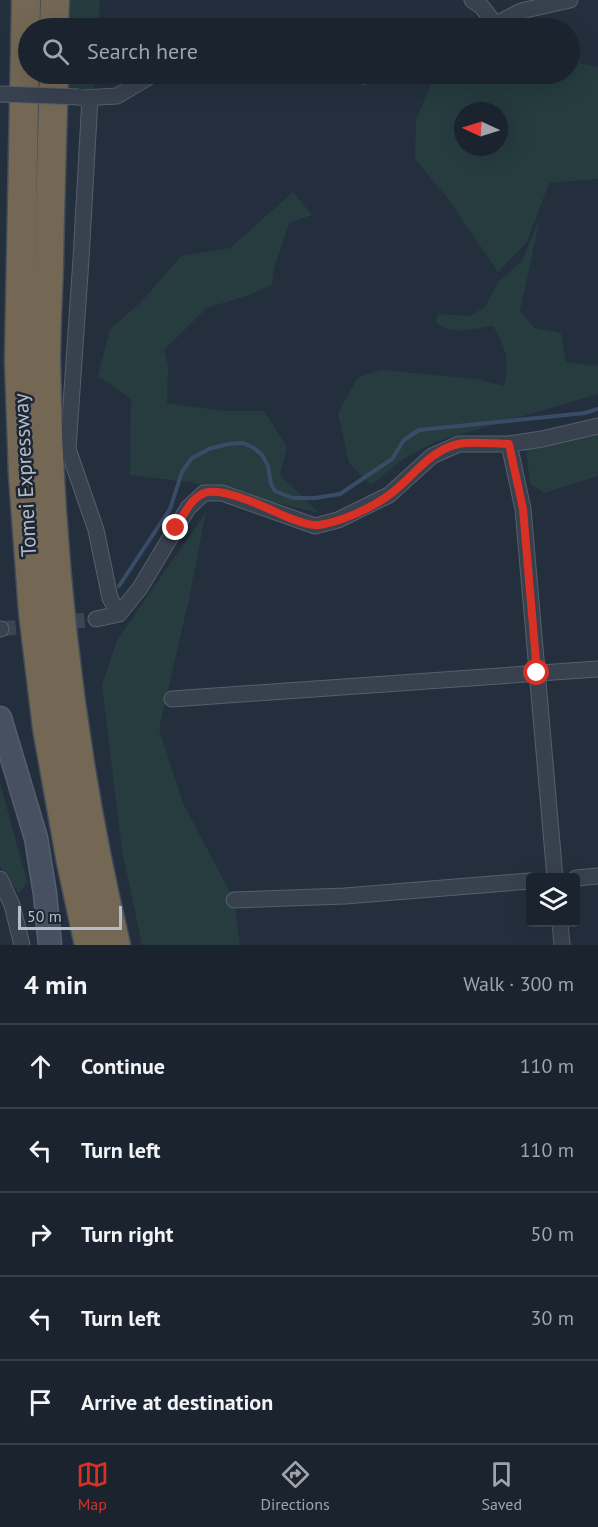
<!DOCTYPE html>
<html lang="en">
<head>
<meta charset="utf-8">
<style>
  body { margin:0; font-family:"PT Sans",sans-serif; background:#282f3a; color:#f1f3f6 }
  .controls { position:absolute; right:18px; bottom:18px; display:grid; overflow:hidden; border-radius:6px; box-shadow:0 6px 24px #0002 }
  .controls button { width:54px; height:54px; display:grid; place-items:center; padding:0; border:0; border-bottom:2px solid #39404a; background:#1b232e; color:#f1f3f6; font:30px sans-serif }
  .compass { position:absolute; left:454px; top:102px; width:54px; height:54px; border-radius:50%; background:#1b232e; box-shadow:0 6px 24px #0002; rotate:274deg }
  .scale { position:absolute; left:18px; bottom:15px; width:104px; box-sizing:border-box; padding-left:6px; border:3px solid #b4bcc9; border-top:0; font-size:16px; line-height:21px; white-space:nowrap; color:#b4bcc9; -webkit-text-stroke:4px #1d2633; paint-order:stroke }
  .stop { position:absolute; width:18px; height:18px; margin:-14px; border:4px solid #d93025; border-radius:50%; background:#fff }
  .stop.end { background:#d93025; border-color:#fff; box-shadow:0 2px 6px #0008 }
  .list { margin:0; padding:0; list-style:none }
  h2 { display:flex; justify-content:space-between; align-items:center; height:78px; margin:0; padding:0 24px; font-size:26px }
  h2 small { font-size:20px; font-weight:400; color:#a0a4aa }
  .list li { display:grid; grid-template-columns:39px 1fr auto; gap:18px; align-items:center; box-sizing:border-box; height:84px; padding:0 24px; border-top:2px solid #39404a }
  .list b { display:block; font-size:22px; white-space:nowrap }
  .list em { font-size:20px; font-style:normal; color:#a0a4aa }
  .icon { flex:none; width:33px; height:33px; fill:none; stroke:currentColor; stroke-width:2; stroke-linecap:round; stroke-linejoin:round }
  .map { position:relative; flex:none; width:598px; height:945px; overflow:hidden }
  .search { position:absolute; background:#1b232e; box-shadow:0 6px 24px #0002; left:18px; right:18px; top:18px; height:66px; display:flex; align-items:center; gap:15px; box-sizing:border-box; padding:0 21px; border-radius:33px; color:#a0a4aa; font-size:22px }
  .sheet { height:498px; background:#1b232e }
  nav { display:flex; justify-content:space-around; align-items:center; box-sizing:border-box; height:84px; border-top:2px solid #39404a; background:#1b232e; font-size:16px; color:#a0a4aa }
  nav a { display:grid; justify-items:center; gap:3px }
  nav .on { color:#d93025 }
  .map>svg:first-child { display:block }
  .green { fill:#263c3f; fill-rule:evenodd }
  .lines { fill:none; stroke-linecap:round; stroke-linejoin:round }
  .stream { stroke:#394c67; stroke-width:4 }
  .street-tunnel { stroke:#3a4453; stroke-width:15; stroke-dasharray:15 8; stroke-linecap:butt }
  .street-casing { stroke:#565f6c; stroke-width:17 }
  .secondary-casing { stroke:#565f6c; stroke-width:25 }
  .highway-casing { stroke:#434c59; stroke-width:31 }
  .street { stroke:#38414e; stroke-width:15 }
  .secondary { stroke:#465061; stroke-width:22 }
  .highway { stroke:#746855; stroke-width:28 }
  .street-bridge-casing { stroke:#565f6c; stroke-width:17; stroke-linecap:butt }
  .street-bridge { stroke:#38414e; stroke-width:15 }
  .route { stroke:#d93025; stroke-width:8 }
  .labels { text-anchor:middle; stroke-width:5; stroke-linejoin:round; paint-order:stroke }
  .street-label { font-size:21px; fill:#b4bcc9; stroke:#1d2633 }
</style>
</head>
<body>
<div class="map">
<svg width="598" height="945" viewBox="0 0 598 945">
  <rect width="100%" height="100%" fill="#242f3e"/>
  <!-- green -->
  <path class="green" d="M 66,0 L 100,0 L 98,28 L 66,28 Z
    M 570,61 L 598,67 L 598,179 L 549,183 L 527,242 L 498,272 L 449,200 L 415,159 L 416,120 L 435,74 L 570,74 ZM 463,111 L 499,111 L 499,147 L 463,147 Z
    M 68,74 L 95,74 L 94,89 L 68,91 Z
    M 293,192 L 312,215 L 289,223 L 274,268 L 272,285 L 249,295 L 207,308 L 164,350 L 168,366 L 167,403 L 224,411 L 264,411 L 287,447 L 280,475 L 319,513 L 189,482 L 130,475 L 131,399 L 98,376 L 110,329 L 141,302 L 181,256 L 230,248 Z
    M 540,218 L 520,311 L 534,328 L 561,333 L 566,362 L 593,366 L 598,365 L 598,394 L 435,442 L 403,459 L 371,485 L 349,463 L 338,413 L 358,377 L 382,370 L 477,379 L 504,386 C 510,361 506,348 493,326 C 473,328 453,337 436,322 L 438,314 L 470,316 L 485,307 L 498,282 L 522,261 Z
    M 598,433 L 598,476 L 544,493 L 530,484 L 526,448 Z
    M 206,512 L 189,599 L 159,729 L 184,805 L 234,900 L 240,945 L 142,945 L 122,850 L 102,685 L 117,640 Z
    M 0,783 L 27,881 L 19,894 L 0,866 Z"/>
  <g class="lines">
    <!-- stream -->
    <path class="stream" d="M 119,586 L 170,509 L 182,472 L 192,458 L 209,449 L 228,444 L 243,443 L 254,448 L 262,455 L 268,466 L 271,484 L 275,491 L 293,498 L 315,498 L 340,494 L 392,459 L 404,440 L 419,430 L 585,413 L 598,409"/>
    <!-- street-tunnel -->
    <path class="street-tunnel" d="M 1,629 L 96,619"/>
    <defs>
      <path id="street" d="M 472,0 L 482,7 L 496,25
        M 489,28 L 521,11 L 570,0
        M 353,74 L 363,76 L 390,74
        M 82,98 L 117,96 L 154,74
        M 90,98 L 81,259 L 68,449 L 96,530 L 110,598 L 119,614
        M 509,444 L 523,509 L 555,878
        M 96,619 L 119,614 L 140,588 L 188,508 L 204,493 L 222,493 L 315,526 L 338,520 L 389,495 L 432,456 L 459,444 L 509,444 L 542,439 L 598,426
        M 0,629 L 1,629
        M 172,699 L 598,669
        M 576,878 L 598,876
        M 0,879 L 12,905 L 22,945
        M 234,900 L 345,896 L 530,881
        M 560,922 L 562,945"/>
      <path id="secondary" d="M 0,718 L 36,838 L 45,894 L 50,945"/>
      <path id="highway" d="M 26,0 L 19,360 L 23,475 L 33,612 L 47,728 L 71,862 L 89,945
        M 54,28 L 55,0
        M 54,74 C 52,137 50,201 49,264 C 48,296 46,328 46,360 C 49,557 70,753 116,945"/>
    </defs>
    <!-- street casing -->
    <use href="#street" class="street-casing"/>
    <!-- secondary casing -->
    <use href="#secondary" class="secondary-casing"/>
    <!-- highway casing -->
    <use href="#highway" class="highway-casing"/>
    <!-- street -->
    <use href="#street" class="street"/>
    <!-- secondary -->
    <use href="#secondary" class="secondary"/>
    <!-- highway -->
    <use href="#highway" class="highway"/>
    <defs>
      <path id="street-bridge" d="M 0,94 L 79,97"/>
    </defs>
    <!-- street-bridge casing -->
    <use href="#street-bridge" class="street-bridge-casing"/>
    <!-- street-bridge -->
    <use href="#street-bridge" class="street-bridge"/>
  </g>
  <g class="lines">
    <!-- route -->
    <path class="route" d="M 176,528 C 183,516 190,499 204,493 C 224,486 268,509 287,517 C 295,520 309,526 318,525 C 338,523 372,508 389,495 C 413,478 428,451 458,444 C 473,441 493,444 509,444 L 523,509 L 537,673"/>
  </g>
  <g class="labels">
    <!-- street labels -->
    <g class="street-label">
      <text transform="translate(25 475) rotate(-93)" y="7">Tomei Expressway</text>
    </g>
  </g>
</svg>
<div class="controls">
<button><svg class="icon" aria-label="layers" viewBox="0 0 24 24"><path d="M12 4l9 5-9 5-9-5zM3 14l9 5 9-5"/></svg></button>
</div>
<svg class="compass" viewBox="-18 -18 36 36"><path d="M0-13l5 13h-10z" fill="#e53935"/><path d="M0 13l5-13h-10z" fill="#a0a4aa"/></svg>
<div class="scale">50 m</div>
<div class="stop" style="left:537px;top:673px"></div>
<div class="stop end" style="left:176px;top:528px"></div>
<div class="search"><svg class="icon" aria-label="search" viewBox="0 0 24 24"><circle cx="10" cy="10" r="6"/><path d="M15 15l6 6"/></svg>Search here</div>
</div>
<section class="sheet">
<h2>4 min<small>Walk · 300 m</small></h2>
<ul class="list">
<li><svg class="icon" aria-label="ahead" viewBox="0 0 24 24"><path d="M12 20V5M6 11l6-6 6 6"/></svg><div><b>Continue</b></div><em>110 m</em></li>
<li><svg class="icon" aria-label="left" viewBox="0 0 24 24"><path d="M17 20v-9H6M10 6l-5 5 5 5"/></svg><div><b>Turn left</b></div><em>110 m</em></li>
<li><svg class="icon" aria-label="right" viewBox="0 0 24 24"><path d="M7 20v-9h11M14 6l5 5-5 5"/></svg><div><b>Turn right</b></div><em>50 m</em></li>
<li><svg class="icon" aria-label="left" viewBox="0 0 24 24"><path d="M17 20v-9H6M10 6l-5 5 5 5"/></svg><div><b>Turn left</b></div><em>30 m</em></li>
<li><svg class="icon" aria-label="arrive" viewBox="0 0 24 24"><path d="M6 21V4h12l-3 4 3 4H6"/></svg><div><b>Arrive at destination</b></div></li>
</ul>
</section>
<nav>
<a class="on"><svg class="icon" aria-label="map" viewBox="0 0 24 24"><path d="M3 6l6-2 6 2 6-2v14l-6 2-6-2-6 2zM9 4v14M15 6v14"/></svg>Map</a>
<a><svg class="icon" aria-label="directions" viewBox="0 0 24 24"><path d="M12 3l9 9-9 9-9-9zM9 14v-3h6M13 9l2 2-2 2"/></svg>Directions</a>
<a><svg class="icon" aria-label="saved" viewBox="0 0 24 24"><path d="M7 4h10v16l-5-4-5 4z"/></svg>Saved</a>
</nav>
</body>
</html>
